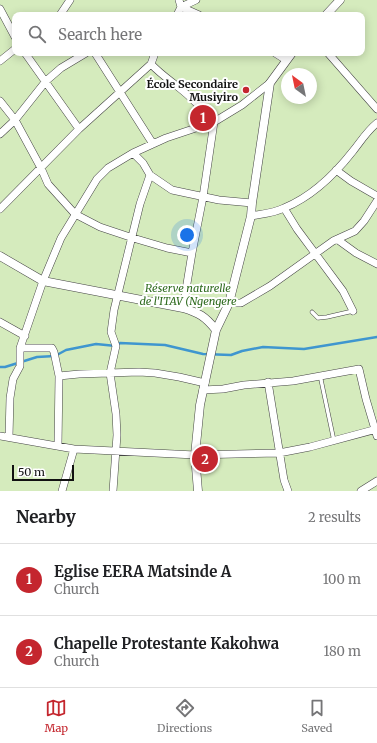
<!DOCTYPE html>
<html lang="en">
<head>
<meta charset="utf-8">
<style>
  body { margin:0; font-family:Merriweather,serif; background:#f2f2f2; color:#202124 }
  .compass { position:absolute; left:281px; top:68px; width:36px; height:36px; border-radius:50%; background:#fff; box-shadow:0 2px 10px #0003; rotate:327deg }
  .scale { position:absolute; left:12px; bottom:10px; width:62px; box-sizing:border-box; padding-left:4px; border:2px solid #111; border-top:0; font-size:11px; line-height:14px; white-space:nowrap; color:#111; -webkit-text-stroke:3px #fff; paint-order:stroke }
  .you { position:absolute; left:187px; top:235px; width:14px; height:14px; margin:-10px; border:3px solid #fff; border-radius:50%; background:#1a73e8; box-shadow:0 0 0 6px #1a73e833 }
  .badge { display:grid; place-items:center; width:26px; height:26px; border-radius:50%; background:#c4262e; color:#fff; font-size:13px; font-weight:700 }
  .pin { position:absolute; translate:-50% -50%; border:2px solid #fff; box-shadow:0 1px 4px #0006 }
  .list { margin:0; padding:0; list-style:none }
  h2 { display:flex; justify-content:space-between; align-items:center; height:52px; margin:0; padding:0 16px; font-size:17px }
  h2 small { font-size:13px; font-weight:400; color:#757577 }
  .list li { display:grid; grid-template-columns:26px 1fr auto; gap:12px; align-items:center; box-sizing:border-box; height:72px; padding:0 16px; border-top:1px solid #e0e0e0 }
  .list b { display:block; font-size:15px; white-space:nowrap }
  .list p { margin:0; font-size:13px; white-space:nowrap; color:#757577 }
  .list em { font-size:13px; font-style:normal; color:#757577 }
  .icon { flex:none; width:22px; height:22px; fill:none; stroke:currentColor; stroke-width:2; stroke-linecap:round; stroke-linejoin:round }
  .map { position:relative; flex:none; width:377px; height:491px; overflow:hidden }
  .search { position:absolute; background:#fff; box-shadow:0 2px 10px #0003; left:12px; right:12px; top:12px; height:44px; display:flex; align-items:center; gap:10px; box-sizing:border-box; padding:0 14px; border-radius:8px; color:#757577; font-size:15px }
  .sheet { height:196px; background:#fff }
  nav { display:flex; justify-content:space-around; align-items:center; box-sizing:border-box; height:56px; border-top:1px solid #e0e0e0; background:#fff; font-size:11px; color:#757577 }
  nav a { display:grid; justify-items:center; gap:2px }
  nav .on { color:#c4262e }
  .map>svg:first-child { display:block }
  .green { fill:#d5ebbd; fill-rule:evenodd }
  .lines { fill:none; stroke-linecap:round; stroke-linejoin:round }
  .stream { stroke:#3f96cf; stroke-width:2.5 }
  .service-casing { stroke:#444; stroke-width:4.5 }
  .minor-casing { stroke:#444; stroke-width:8 }
  .tertiary-casing { stroke:#444; stroke-width:9 }
  .service { stroke:#fff; stroke-width:3.5 }
  .minor { stroke:#fff; stroke-width:7 }
  .tertiary { stroke:#fff; stroke-width:8 }
  .poi-dot { fill:#c4262e; stroke:#fff; stroke-width:1.5 }
  .labels { text-anchor:middle; stroke-width:4; stroke-linejoin:round; paint-order:stroke }
  .poi-label { font-size:11px; font-weight:bold; fill:#111; stroke:#fff; text-anchor:end }
  .park-label { font-size:11px; font-style:italic; fill:#2f6b1f; stroke:#fff }
</style>
</head>
<body>
<div class="map">
<svg width="377" height="491" viewBox="0 0 377 491">
  <rect width="100%" height="100%" fill="#fffdf5"/>
  <!-- green -->
  <path class="green" d="M 0,0 L 377,0 L 377,491 L 0,491 ZM 15,15 L 362,15 L 362,53 L 15,53 ZM 287,74 L 311,74 L 311,98 L 287,98 Z"/>
  <g class="lines">
    <!-- stream -->
    <path class="stream" d="M 0,367 L 5,367 L 37,357 L 55,356 L 66,350 L 96,344 L 116,346 L 120,343 L 165,345 L 203,354 L 231,355 L 242,351 L 263,347 L 304,349 L 377,337"/>
    <defs>
      <path id="service" d="M 312,312 L 318,318 L 327,317 L 353,311
        M 320,375 L 334,441"/>
      <path id="minor" d="M 179,0 L 181,7 L 199,15
        M 0,9 L 15,37
        M 60,15 L 70,0
        M 177,15 L 181,7 L 196,0
        M 25,53 L 79,129
        M 95,53 L 153,144
        M 275,53 L 286,60
        M 328,53 L 377,109
        M 0,61 L 15,49
        M 151,64 C 163,77 179,86 192,99 C 200,106 207,114 214,122 L 203,197 L 192,253 L 183,308
        M 0,101 L 15,120 L 41,168 L 48,184 L 75,214 L 100,227 L 133,238 L 167,248 L 192,253
        M 0,134 L 15,120 L 46,81 L 61,68 L 86,53
        M 133,153 L 143,163 L 150,175 L 172,190 L 219,200 L 252,203
        M 336,170 L 351,181 L 377,196
        M 284,208 L 297,229 L 343,291 L 353,311
        M 0,209 L 79,129 L 151,64 L 155,53
        M 251,216 C 262,214 274,213 284,208 C 311,197 335,174 353,151 C 361,141 367,131 377,123
        M 338,240 L 356,253 L 377,264
        M 229,303 L 241,303 L 270,286 L 333,241 L 355,231 L 364,221 L 377,201
        M 0,322 L 25,336
        M 20,348 L 52,348 L 54,352 L 59,376 L 58,446
        M 59,376 L 79,374 L 139,372 L 155,373 L 179,377 L 205,383
        M 268,382 L 284,480 L 288,491
        M 203,390 L 223,389 L 244,385 L 293,381 L 359,369 L 366,399 L 377,436
        M 0,436 L 74,449 L 195,455 L 279,453 L 310,447 L 377,429
        M 9,437 L 10,398 L 13,379 L 20,366 L 20,348 L 43,281 L 61,238 L 97,179 L 108,168 L 133,153 L 166,138 L 214,122 L 242,105 L 270,83
        M 62,491 L 74,449
        M 113,491 L 117,435 L 116,414 L 110,373 L 116,346 L 111,332 L 114,310 L 140,204 L 150,175
        M 361,491 L 377,481"/>
      <path id="tertiary" d="M 326,15 L 340,0
        M 0,256 L 43,281 L 183,308 C 199,313 205,316 216,330
        M 198,491 L 195,455 L 200,405 L 216,330 L 229,303 L 251,216 L 252,203 L 270,83 L 292,53"/>
    </defs>
    <!-- service casing -->
    <use href="#service" class="service-casing"/>
    <!-- minor casing -->
    <use href="#minor" class="minor-casing"/>
    <!-- tertiary casing -->
    <use href="#tertiary" class="tertiary-casing"/>
    <!-- service -->
    <use href="#service" class="service"/>
    <!-- minor -->
    <use href="#minor" class="minor"/>
    <!-- tertiary -->
    <use href="#tertiary" class="tertiary"/>
  </g>
  <!-- markers -->
  <circle class="poi-dot" cx="246" cy="90" r="4"/>
  <g class="labels">
    <!-- poi labels -->
    <g class="poi-label">
      <text x="238" y="88">École Secondaire<tspan x="238" dy="13">Musiyiro</tspan></text>
    </g>
    <!-- park labels -->
    <g class="park-label">
      <text x="188" y="292">Réserve naturelle<tspan x="188" dy="13">de l'ITAV (Ngengere</tspan></text>
    </g>
  </g>
</svg>
<svg class="compass" viewBox="-18 -18 36 36"><path d="M0-13l5 13h-10z" fill="#e53935"/><path d="M0 13l5-13h-10z" fill="#757577"/></svg>
<div class="scale">50 m</div>
<div class="you"></div>
<div class="pin badge" style="left:203px;top:118px">1</div>
<div class="pin badge" style="left:205px;top:459px">2</div>
<div class="search"><svg class="icon" aria-label="search" viewBox="0 0 24 24"><circle cx="10" cy="10" r="6"/><path d="M15 15l6 6"/></svg>Search here</div>
</div>
<section class="sheet">
<h2>Nearby<small>2 results</small></h2>
<ul class="list">
<li><span class="badge">1</span><div><b>Eglise EERA Matsinde A</b><p>Church</p></div><em>100 m</em></li>
<li><span class="badge">2</span><div><b>Chapelle Protestante Kakohwa</b><p>Church</p></div><em>180 m</em></li>
</ul>
</section>
<nav>
<a class="on"><svg class="icon" aria-label="map" viewBox="0 0 24 24"><path d="M3 6l6-2 6 2 6-2v14l-6 2-6-2-6 2zM9 4v14M15 6v14"/></svg>Map</a>
<a><svg class="icon" aria-label="directions" viewBox="0 0 24 24"><path d="M12 3l9 9-9 9-9-9zM9 14v-3h6M13 9l2 2-2 2"/></svg>Directions</a>
<a><svg class="icon" aria-label="saved" viewBox="0 0 24 24"><path d="M7 4h10v16l-5-4-5 4z"/></svg>Saved</a>
</nav>
</body>
</html>
